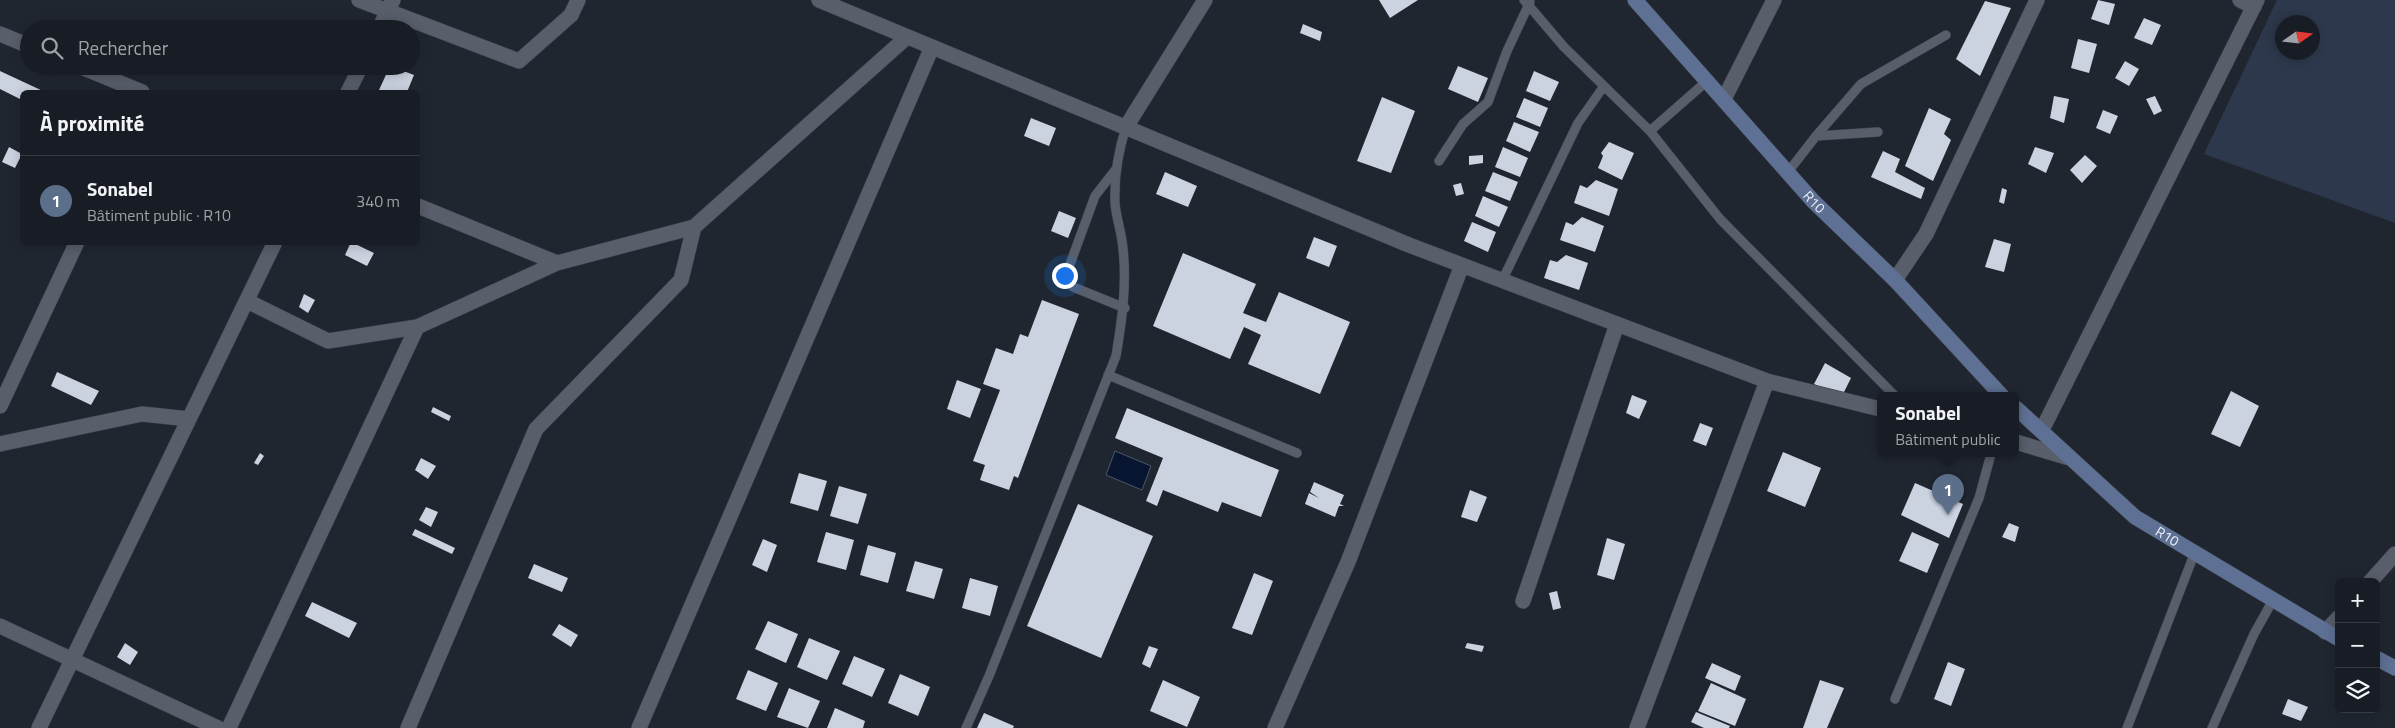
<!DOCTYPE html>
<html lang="fr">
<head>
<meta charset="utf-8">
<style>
  body { margin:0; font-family:"Titillium Web",sans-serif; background:#21252c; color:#f1f3f6 }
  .controls { position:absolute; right:15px; bottom:15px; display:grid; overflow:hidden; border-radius:8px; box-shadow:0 2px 12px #0003 }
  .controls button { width:45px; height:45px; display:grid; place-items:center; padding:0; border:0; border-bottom:1px solid #363a41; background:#181c24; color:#f1f3f6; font:25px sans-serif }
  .compass { position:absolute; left:2275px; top:15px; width:45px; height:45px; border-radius:50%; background:#181c24; box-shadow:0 2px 12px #0003; rotate:76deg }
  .you { position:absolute; left:1064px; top:275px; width:18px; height:18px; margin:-12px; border:4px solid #fff; border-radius:50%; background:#1a73e8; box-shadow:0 0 0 8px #1a73e833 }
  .badge { display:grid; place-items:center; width:32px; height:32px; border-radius:50%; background:#0b8043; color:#fff; font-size:16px; font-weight:700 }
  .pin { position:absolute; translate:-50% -41px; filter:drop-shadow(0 1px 2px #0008) }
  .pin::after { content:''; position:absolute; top:26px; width:18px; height:15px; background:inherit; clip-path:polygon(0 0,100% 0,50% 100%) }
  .popup { position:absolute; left:1877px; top:392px; width:142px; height:65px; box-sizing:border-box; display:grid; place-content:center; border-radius:8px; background:#181c24; filter:drop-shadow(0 1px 4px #0005); font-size:16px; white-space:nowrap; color:#9fa1a6 }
  .popup b { font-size:19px; color:#f1f3f6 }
  .popup::after { content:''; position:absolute; left:50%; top:100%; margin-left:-10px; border:10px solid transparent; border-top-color:#181c24 }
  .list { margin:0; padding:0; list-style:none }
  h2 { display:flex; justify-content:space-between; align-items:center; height:65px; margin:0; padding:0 20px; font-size:21px }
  h2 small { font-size:16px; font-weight:400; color:#9fa1a6 }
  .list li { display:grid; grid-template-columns:32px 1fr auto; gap:15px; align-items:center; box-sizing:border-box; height:90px; padding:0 20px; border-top:1px solid #363a41 }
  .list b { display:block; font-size:19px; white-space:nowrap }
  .list p { margin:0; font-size:16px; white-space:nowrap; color:#9fa1a6 }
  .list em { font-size:16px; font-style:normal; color:#9fa1a6 }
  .icon { flex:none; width:28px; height:28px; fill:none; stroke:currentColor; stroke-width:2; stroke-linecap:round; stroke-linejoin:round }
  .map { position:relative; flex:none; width:2395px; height:728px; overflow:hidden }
  .search { position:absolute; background:#181c24; box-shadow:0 2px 12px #0003; left:20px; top:20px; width:400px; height:55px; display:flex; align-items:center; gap:12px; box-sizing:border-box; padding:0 18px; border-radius:28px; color:#9fa1a6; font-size:19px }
  .panel { position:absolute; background:#181c24; box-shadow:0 2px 12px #0003; left:20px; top:90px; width:400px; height:155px; border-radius:8px }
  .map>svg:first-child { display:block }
  .green { fill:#2e384c; fill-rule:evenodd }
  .water { fill:#081531; stroke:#4c566c }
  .building { fill:#cbd2e0 }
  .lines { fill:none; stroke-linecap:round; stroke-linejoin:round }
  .service-casing { stroke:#3c4049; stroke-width:10 }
  .minor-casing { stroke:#3c4049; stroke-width:16 }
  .secondary-casing { stroke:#3c4049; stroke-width:16 }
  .service { stroke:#585e6a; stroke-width:9 }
  .minor { stroke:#585e6a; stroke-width:15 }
  .secondary { stroke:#5e7093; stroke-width:15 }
  .labels { text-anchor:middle; stroke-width:5; stroke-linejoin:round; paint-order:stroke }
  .street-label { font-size:14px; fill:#eceff6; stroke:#0c0f13 }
</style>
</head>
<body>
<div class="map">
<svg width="2395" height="728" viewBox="0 0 2395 728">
  <rect width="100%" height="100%" fill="#202630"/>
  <!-- green -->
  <path class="green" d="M 2277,0 L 2395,0 L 2395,223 L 2204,154 ZM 2282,22 L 2312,22 L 2312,52 L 2282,52 Z"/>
  <!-- water -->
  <path class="water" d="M 1115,451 L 1151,466 L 1142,490 L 1106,475 Z"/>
  <!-- building -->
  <path class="building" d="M 1379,0 L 1418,0 L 1390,18 Z
    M 2098,0 L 2115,4 L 2109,25 L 2091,19 Z
    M 1985,1 L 2011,8 L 1980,76 L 1956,59 Z
    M 2144,18 L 2161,25 L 2152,45 L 2134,38 Z
    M 1303,24 L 1322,32 L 1320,41 L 1300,33 Z
    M 2078,39 L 2097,44 L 2089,73 L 2071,68 Z
    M 2125,61 L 2139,69 L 2129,86 L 2115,78 Z
    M 390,66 L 414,75 L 407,92 L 386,92 L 379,90 Z
    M 1458,66 L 1488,78 L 1478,102 L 1448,89 Z
    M 0,71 L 45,92 L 22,92 L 22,100 L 0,89 Z
    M 1534,71 L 1559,82 L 1550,101 L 1526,91 Z
    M 2054,96 L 2069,99 L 2064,123 L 2050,118 Z
    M 2155,96 L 2162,111 L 2154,115 L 2146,99 Z
    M 1382,97 L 1415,111 L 1391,173 L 1357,161 Z
    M 1524,98 L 1548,108 L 1540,127 L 1516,117 Z
    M 1929,108 L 1951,119 L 1944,134 L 1951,140 L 1933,181 L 1905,166 Z
    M 2103,110 L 2118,116 L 2110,134 L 2096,128 Z
    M 1031,118 L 1056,128 L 1049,146 L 1024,136 Z
    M 1514,122 L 1539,132 L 1530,152 L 1506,141 Z
    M 1609,142 L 1634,153 L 1622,180 L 1598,168 L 1603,156 L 1601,153 Z
    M 9,147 L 22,154 L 15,168 L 2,162 Z
    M 1503,147 L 1528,158 L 1520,177 L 1495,167 Z
    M 2035,147 L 2054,153 L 2046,173 L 2028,164 Z
    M 1883,151 L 1900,159 L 1895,172 L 1925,188 L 1921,199 L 1871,177 Z
    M 1483,155 L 1483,163 L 1469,165 L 1469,156 Z
    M 2085,155 L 2097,166 L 2082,183 L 2070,170 Z
    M 1165,172 L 1197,186 L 1188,207 L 1156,194 Z
    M 1493,172 L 1518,182 L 1510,201 L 1485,191 Z
    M 1596,180 L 1618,189 L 1609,216 L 1574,203 L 1580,185 L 1587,188 Z
    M 1461,183 L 1464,194 L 1456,196 L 1453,185 Z
    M 2002,188 L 2007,190 L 2004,204 L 1999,202 Z
    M 1483,196 L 1508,207 L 1499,227 L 1475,216 Z
    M 1059,211 L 1076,218 L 1068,238 L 1051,231 Z
    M 1582,217 L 1604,226 L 1595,252 L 1560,240 L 1566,222 L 1573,225 Z
    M 1472,222 L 1496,232 L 1488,252 L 1464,241 Z
    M 1314,237 L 1337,246 L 1329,267 L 1306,258 Z
    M 1994,239 L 2011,244 L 2004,272 L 1985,267 Z
    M 351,242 L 374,253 L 367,266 L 345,255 Z
    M 1183,253 L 1256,284 L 1243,313 L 1266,322 L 1279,292 L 1350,322 L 1320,394 L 1248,364 L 1261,335 L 1244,327 L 1230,359 L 1153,326 Z
    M 1566,255 L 1588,263 L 1579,290 L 1544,278 L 1550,260 L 1557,262 Z
    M 304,294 L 315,300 L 308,313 L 299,307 Z
    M 1042,300 L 1079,314 L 1018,478 L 1014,476 L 1009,490 L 980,480 L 985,465 L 973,461 L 1000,390 L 983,384 L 996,348 L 1013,354 L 1020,334 L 1028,337 Z
    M 1825,363 L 1851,378 L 1841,398 L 1814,384 Z
    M 57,372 L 99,391 L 91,405 L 51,386 Z
    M 957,380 L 981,389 L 970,418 L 947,409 Z
    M 2231,391 L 2259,406 L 2240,447 L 2211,434 Z
    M 1632,395 L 1647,401 L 1639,419 L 1626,413 Z
    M 433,407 L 451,416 L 449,421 L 431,412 Z
    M 1127,408 L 1279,470 L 1261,517 L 1222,502 L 1218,512 L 1163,490 L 1157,506 L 1146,501 L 1163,458 L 1115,438 Z
    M 1700,423 L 1713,428 L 1706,446 L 1693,441 Z
    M 1783,452 L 1821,468 L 1805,507 L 1767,491 Z
    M 260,453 L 264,456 L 258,465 L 254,463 Z
    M 421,458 L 436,466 L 428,479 L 415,470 Z
    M 799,473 L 827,481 L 818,511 L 790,503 Z
    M 1314,482 L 1344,495 L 1340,504 L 1344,506 L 1339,506 L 1335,517 L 1305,504 L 1309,493 L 1319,498 L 1310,492 Z
    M 1915,483 L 1963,504 L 1949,538 L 1901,515 Z
    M 839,486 L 867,494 L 858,524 L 830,516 Z
    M 1470,490 L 1487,497 L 1477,522 L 1461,517 Z
    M 1078,504 L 1153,536 L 1101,658 L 1027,626 Z
    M 426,507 L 438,512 L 431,527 L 419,520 Z
    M 2009,523 L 2019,527 L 2015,542 L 2002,537 Z
    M 415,529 L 455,548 L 452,554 L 412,535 Z
    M 826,532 L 854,540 L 846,570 L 817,562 Z
    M 1912,532 L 1939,544 L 1927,573 L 1899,561 Z
    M 1607,538 L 1625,544 L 1614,580 L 1597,575 Z
    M 763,539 L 777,545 L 767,572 L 752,565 Z
    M 868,545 L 896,553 L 888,583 L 860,575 Z
    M 915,561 L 943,569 L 934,599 L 906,591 Z
    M 534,564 L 568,578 L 562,592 L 528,578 Z
    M 1254,573 L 1273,581 L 1252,635 L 1232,628 Z
    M 970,578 L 998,586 L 990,616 L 962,608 Z
    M 1557,591 L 1561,608 L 1553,610 L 1549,593 Z
    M 312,602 L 357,623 L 349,638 L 305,616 Z
    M 768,621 L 798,634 L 786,663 L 755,649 Z
    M 559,624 L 578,635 L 571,647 L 552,635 Z
    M 809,638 L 840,651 L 827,680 L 797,667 Z
    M 125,643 L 138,652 L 130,665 L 117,657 Z
    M 1467,643 L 1484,646 L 1482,652 L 1465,648 Z
    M 1149,646 L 1158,649 L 1150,668 L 1142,664 Z
    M 854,656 L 885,669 L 872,697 L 842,684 Z
    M 1948,662 L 1965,669 L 1951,706 L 1934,699 Z
    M 1712,663 L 1741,676 L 1735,691 L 1705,678 Z
    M 748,670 L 778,683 L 766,711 L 736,699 Z
    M 900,674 L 930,687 L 918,716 L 888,703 Z
    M 1163,680 L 1200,697 L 1187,727 L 1150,711 Z
    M 1820,680 L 1844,688 L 1827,728 L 1803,728 Z
    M 1711,683 L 1746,699 L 1735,726 L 1698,711 Z
    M 789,688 L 820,701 L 808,728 L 777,717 Z
    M 2288,699 L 2308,707 L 2301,721 L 2282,714 Z
    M 835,708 L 865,721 L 863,728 L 827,728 Z
    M 1696,712 L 1730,726 L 1729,728 L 1704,728 L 1691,722 Z
    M 984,713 L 1014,726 L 1013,728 L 977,728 Z"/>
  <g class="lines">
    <defs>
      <path id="service" d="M 1524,0 L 1564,47 L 1650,131 L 1720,219 L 1895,396
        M 1650,131 L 1707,81
        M 1816,136 L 1861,84 L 1946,35
        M 1439,161 L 1463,124 L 1488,102 L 1507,51 L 1530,2
        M 1116,169 L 1095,196 L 1069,267 L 1069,280 L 1073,287 L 1125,308
        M 1788,172 L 1816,136 L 1878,132
        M 1502,281 L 1578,123 L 1604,86
        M 1108,375 L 1297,453
        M 1895,699 L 1979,498 L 1991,454
        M 966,728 L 989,676 L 1116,356 C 1122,320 1127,285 1123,249 C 1122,233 1116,218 1115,203 C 1114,177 1118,152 1126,127
        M 2127,728 L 2195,552
        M 2212,728 L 2254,634 L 2273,600"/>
      <path id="minor" d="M 359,0 L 519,61 L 571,15 L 578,0
        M 819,0 L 1409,245 L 1767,381 L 1880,409
        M 2240,0 L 2254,7
        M 379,29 L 393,0
        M 0,34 L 29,46
        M 79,66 L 142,92
        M 348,92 L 361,66
        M 1724,99 L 1774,0
        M 1126,127 L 1205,0
        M 418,206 L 557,263 L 694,227 L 907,37
        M 1895,280 L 1926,234 L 2037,0
        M 247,301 L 328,341 L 417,327
        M 0,406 L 77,242
        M 2042,430 L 2257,0
        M 2016,442 L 2066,457
        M 0,444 L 142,414 L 189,419
        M 2370,582 L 2395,554
        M 1523,601 L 1617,324
        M 0,626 L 218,728
        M 2325,632 L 2339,617
        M 39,728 L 275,242
        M 229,728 L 417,327 L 557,263
        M 408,728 L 536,429 L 681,280 L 694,227
        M 639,728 L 932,47
        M 1275,728 L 1348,562 L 1462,265
        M 1637,728 L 1767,381"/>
      <g id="secondary">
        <path id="s1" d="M 1635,0 L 1813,201 L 1895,280 L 2002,396"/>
        <path id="s2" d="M 2016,408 L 2135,517 L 2339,639"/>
        <path d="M 2376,658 L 2395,668"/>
      </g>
    </defs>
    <!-- service casing -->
    <use href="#service" class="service-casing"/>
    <!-- minor casing -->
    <use href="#minor" class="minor-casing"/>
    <!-- secondary casing -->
    <use href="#secondary" class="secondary-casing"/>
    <!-- service -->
    <use href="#service" class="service"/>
    <!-- minor -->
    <use href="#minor" class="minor"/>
    <!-- secondary -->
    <use href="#secondary" class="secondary"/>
  </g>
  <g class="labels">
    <!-- street labels -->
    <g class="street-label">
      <text dy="5" stroke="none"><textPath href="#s1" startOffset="270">R10</textPath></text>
      <text dy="5" stroke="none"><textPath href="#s2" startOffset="199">R10</textPath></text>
    </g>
  </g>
</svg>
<div class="controls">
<button>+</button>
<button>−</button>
<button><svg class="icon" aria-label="layers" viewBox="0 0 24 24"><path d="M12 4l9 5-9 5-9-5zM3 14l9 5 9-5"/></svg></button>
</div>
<svg class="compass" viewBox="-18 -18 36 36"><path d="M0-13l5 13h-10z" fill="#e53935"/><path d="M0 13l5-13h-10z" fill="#9fa1a6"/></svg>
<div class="you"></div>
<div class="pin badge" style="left:1948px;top:515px;background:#5c6f8a">1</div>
<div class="popup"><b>Sonabel</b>Bâtiment public</div>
<div class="search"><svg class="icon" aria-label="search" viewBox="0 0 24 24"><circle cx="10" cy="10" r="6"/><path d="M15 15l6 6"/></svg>Rechercher</div>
<section class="panel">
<h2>À proximité<small></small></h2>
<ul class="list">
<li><span class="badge" style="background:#5c6f8a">1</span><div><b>Sonabel</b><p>Bâtiment public · R10</p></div><em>340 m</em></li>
</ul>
</section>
</div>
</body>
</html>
